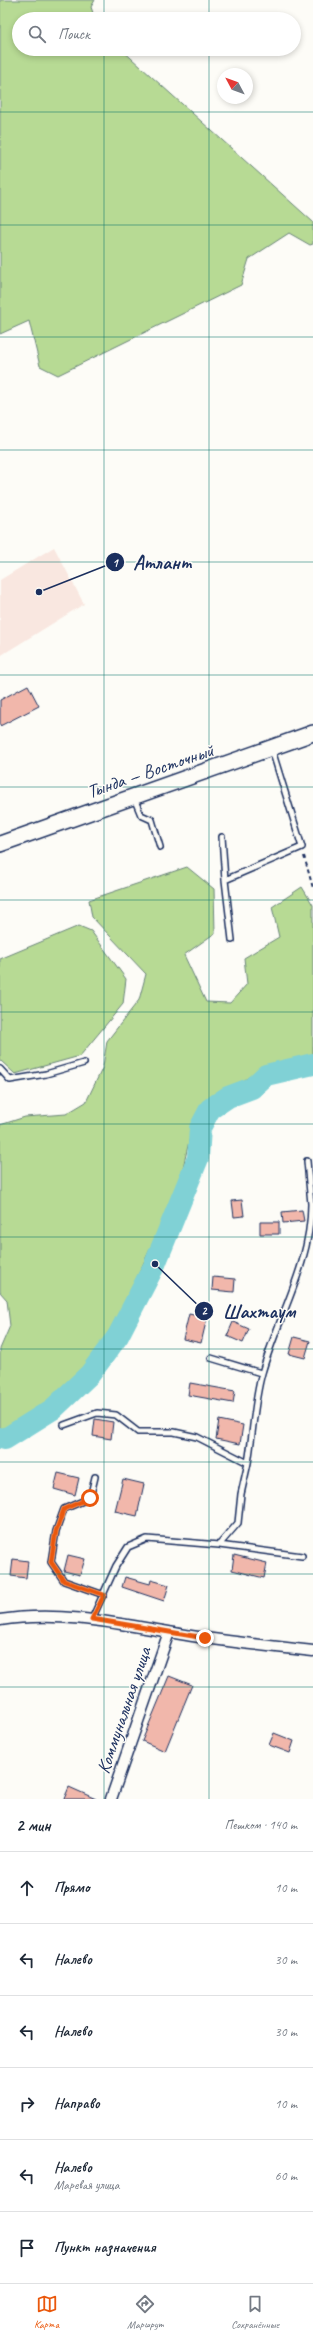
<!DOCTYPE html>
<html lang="ru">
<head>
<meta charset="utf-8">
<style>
  body { margin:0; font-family:Caveat,sans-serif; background:#f2f2f3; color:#1f2937 }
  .compass { position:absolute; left:217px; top:68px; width:36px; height:36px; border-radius:50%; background:#fff; box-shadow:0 2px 6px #0003; rotate:311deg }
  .stop { position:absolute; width:12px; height:12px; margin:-9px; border:3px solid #ea580c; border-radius:50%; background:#fff }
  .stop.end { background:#ea580c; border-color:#fff; box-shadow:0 1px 4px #0008 }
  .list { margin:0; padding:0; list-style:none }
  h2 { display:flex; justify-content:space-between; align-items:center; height:52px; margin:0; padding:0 16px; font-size:17px }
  h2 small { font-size:13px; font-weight:400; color:#747a83 }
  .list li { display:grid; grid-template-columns:26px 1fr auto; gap:12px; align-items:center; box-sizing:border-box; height:72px; padding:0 16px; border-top:1px solid #e0e1e3 }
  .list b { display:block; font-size:15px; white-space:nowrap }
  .list p { margin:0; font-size:13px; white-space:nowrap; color:#747a83 }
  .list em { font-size:13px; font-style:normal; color:#747a83 }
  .icon { flex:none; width:22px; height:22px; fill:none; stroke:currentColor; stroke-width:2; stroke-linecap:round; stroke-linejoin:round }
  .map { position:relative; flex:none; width:313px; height:1799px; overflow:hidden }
  .search { position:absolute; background:#fff; box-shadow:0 2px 6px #0003; left:12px; right:12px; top:12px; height:44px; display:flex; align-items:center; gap:10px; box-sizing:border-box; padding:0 14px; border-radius:22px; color:#747a83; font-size:15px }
  .sheet { height:484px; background:#fff }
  nav { display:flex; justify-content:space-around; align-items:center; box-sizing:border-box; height:56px; border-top:1px solid #e0e1e3; background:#fff; font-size:11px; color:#747a83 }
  nav a { display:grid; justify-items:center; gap:2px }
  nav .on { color:#ea580c }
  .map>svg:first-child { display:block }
  .built { fill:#f9e7e0 }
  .green { fill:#b7da94; stroke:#698479 }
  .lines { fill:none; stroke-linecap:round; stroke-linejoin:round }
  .river { stroke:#80d1d5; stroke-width:22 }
  .building { fill:#f1b7ab; stroke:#1b2f5e }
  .lane-casing { stroke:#1b2f5e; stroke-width:8 }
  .street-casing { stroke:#1b2f5e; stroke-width:13 }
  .secondary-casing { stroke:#1b2f5e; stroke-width:18 }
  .path { stroke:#1b2f5e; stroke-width:2; stroke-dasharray:4 3; stroke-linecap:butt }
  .lane { stroke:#fdfcf7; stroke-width:5 }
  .street { stroke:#fdfcf7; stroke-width:10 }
  .secondary { stroke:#fdfcf7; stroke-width:15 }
  .route { stroke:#ea580c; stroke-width:5 }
  .grid { fill:none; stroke:#0f766e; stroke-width:1; stroke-opacity:0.55 }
  .labels { text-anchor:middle; stroke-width:3; stroke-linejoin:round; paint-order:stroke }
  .street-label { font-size:19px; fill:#1b2f5e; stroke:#fdfcf7 }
  .leader { fill:none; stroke:#1b2f5e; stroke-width:1.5 }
  .callout-dot { fill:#1b2f5e; stroke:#fdfcf7; stroke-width:1.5 }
  .mark-label { font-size:12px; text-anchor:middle; font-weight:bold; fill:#fff }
  .callout-label { font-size:20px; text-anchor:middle; font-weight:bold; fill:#1b2f5e; stroke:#fdfcf7; stroke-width:3; stroke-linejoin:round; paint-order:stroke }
</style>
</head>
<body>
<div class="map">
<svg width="313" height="1799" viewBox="0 0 313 1799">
  <rect width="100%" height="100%" fill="#fdfcf7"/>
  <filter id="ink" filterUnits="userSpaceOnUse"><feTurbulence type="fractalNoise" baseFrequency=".025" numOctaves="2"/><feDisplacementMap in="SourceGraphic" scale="8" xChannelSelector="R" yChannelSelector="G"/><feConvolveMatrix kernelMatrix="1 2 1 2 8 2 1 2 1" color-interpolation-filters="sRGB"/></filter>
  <g filter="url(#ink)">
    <!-- built -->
    <path class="built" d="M 54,547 L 84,604 L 0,656 L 0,580 Z"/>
    <!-- green -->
    <path class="green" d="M 0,0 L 95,0 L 91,7 L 95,19 L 19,19 L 19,49 L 121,49 L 313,222 L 313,244 L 310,245 L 289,233 L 249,259 L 241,285 L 58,375 L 40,366 L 29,321 L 0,334 Z
      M 187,867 L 214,889 L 215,933 L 184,955 L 206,1002 L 230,1003 L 247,984 L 244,958 L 279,937 L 272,907 L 302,887 L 313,905 L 313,1055 L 287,1060 L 261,1069 L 204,1107 L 192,1128 L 182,1172 L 162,1223 L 127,1299 L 94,1358 L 49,1402 L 11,1427 L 0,1429 L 0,1349 L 10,1326 L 7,1300 L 0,1292 L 0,1125 L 25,1117 L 66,1114 L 86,1102 L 103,1067 L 107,1041 L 139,1000 L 146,974 L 92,917 L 89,900 Z
      M 79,926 L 91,931 L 126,979 L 123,1004 L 80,1056 L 15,1074 L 0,1060 L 0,959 Z"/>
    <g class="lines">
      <!-- river -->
      <path class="river" d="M 0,1438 L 5,1439 L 53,1409 L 90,1374 L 118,1336 L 155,1264 L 198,1158 L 200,1128 L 210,1109 L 228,1097 L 252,1088 L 266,1075 L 313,1064"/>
    </g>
    <!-- building -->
    <path class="building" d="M 28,685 L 39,706 L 0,726 L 0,700 Z
      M 242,1200 L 244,1216 L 234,1217 L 232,1201 Z
      M 302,1210 L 304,1221 L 283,1223 L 282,1212 Z
      M 260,1222 L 279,1222 L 279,1234 L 260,1234 Z
      M 213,1277 L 235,1279 L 234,1292 L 212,1290 Z
      M 189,1314 L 207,1318 L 201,1343 L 183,1339 Z
      M 233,1322 L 249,1329 L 243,1343 L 227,1336 Z
      M 294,1337 L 310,1341 L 305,1358 L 289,1354 Z
      M 190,1383 L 235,1391 L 233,1403 L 188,1395 Z
      M 95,1419 L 113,1422 L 111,1439 L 93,1436 Z
      M 219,1420 L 243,1425 L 240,1444 L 216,1439 Z
      M 58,1473 L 79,1478 L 75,1495 L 54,1489 Z
      M 123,1479 L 144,1484 L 137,1516 L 115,1511 Z
      M 68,1555 L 85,1559 L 80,1575 L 64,1571 Z
      M 234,1555 L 267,1563 L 264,1578 L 232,1570 Z
      M 13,1559 L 28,1561 L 26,1578 L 11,1576 Z
      M 125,1577 L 150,1584 L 151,1580 L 169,1585 L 164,1601 L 122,1587 Z
      M 169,1676 L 192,1685 L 165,1751 L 142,1741 Z
      M 274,1733 L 294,1741 L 290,1753 L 269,1745 Z
      M 69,1787 L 96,1799 L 64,1799 Z"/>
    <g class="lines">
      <defs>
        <path id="lane" d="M 134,798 L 141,815 L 152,820 L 160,847
          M 222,837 L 225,880 L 302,847 L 272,750
          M 225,880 L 232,940
          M 0,1069 L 10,1080 L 46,1074 L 84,1063
          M 307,1161 L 311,1204
          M 211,1358 L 261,1373
          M 64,1425 L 97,1413 L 116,1415 L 138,1432 L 174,1432 L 197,1437 L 248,1463 L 241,1494 L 238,1523 L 219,1545 L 147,1539 L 128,1547 L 116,1566 L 92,1619
          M 248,1463 C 253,1434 254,1401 262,1373 C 278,1316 311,1265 311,1204 L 313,1204
          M 95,1477 L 90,1498 L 64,1509 L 56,1531 L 51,1562 L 64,1581 L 104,1595
          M 219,1545 L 302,1556"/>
        <path id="street" d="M 0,1620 C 69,1609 137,1628 205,1638 C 241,1643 277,1647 313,1651
          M 111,1799 L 169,1632"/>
        <path id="secondary" d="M 0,844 L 313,733"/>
      </defs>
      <!-- lane casing -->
      <use href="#lane" class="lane-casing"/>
      <!-- street casing -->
      <use href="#street" class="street-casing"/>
      <!-- secondary casing -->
      <use href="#secondary" class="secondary-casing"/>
      <!-- path -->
      <path class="path" d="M 304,856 L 313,888"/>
      <!-- lane -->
      <use href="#lane" class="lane"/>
      <!-- street -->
      <use href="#street" class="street"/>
      <!-- secondary -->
      <use href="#secondary" class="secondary"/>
    </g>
  </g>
  <g class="lines" filter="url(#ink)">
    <!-- route -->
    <path class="route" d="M 90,1498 L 64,1509 L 56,1531 L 51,1562 L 64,1581 L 104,1595 L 92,1619 L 205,1638"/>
  </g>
  <!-- grid -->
  <path class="grid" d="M 104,0 L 104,19M 209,0 L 209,19M 104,49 L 104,1799M 209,49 L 209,1799M 0,112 L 313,112M 0,225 L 313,225M 0,337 L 313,337M 0,450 L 313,450M 0,562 L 313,562M 0,675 L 313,675M 0,787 L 313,787M 0,900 L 313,900M 0,1012 L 313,1012M 0,1124 L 313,1124M 0,1237 L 313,1237M 0,1349 L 313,1349M 0,1462 L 313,1462M 0,1574 L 313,1574M 0,1687 L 313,1687"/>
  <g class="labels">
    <!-- street labels -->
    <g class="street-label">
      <text transform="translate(150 770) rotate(-19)" y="7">Тында — Восточный</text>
      <text transform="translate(123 1710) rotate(-71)" y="7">Коммунальная улица</text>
    </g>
  </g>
  <!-- callouts -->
  <path class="leader" d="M39 592L115 562M155 1264L204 1311"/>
  <g class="callout-dot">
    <circle cx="39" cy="592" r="4"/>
    <circle cx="155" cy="1264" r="4"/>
    <circle cx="115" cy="562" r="10"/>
    <circle cx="204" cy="1311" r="10"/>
  </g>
  <g class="mark-label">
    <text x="115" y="567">1</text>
    <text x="204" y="1315">2</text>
  </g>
  <g class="callout-label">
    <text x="162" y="569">Атлант</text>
    <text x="259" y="1318">Шахтаум</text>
  </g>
</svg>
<svg class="compass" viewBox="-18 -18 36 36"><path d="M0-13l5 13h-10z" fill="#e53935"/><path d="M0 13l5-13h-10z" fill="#747a83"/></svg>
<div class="stop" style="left:90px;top:1498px"></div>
<div class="stop end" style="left:205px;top:1638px"></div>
<div class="search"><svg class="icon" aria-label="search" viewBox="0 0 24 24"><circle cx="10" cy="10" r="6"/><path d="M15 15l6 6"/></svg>Поиск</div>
</div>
<section class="sheet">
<h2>2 мин<small>Пешком · 140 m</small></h2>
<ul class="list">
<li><svg class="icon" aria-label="ahead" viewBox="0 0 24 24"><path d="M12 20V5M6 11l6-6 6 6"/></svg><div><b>Прямо</b></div><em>10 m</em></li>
<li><svg class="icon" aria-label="left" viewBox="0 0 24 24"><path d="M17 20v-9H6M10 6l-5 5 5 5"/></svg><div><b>Налево</b></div><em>30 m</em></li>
<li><svg class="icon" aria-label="left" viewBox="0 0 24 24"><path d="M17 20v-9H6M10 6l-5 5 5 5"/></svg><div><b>Налево</b></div><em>30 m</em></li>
<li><svg class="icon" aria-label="right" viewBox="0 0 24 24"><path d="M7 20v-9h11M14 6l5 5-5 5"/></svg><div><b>Направо</b></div><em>10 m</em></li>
<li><svg class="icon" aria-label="left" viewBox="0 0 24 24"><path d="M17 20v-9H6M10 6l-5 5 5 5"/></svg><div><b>Налево</b><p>Маревая улица</p></div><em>60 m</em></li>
<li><svg class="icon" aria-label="arrive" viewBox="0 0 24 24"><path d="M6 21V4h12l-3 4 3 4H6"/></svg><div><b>Пункт назначения</b></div></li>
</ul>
</section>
<nav>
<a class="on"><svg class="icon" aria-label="map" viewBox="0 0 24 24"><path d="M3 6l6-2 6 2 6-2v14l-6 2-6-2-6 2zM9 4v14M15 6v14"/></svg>Карта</a>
<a><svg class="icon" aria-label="directions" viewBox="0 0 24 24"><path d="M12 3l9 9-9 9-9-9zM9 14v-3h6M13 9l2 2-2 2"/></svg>Маршрут</a>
<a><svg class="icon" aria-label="saved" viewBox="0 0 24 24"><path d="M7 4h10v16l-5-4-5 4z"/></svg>Сохранённые</a>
</nav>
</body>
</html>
